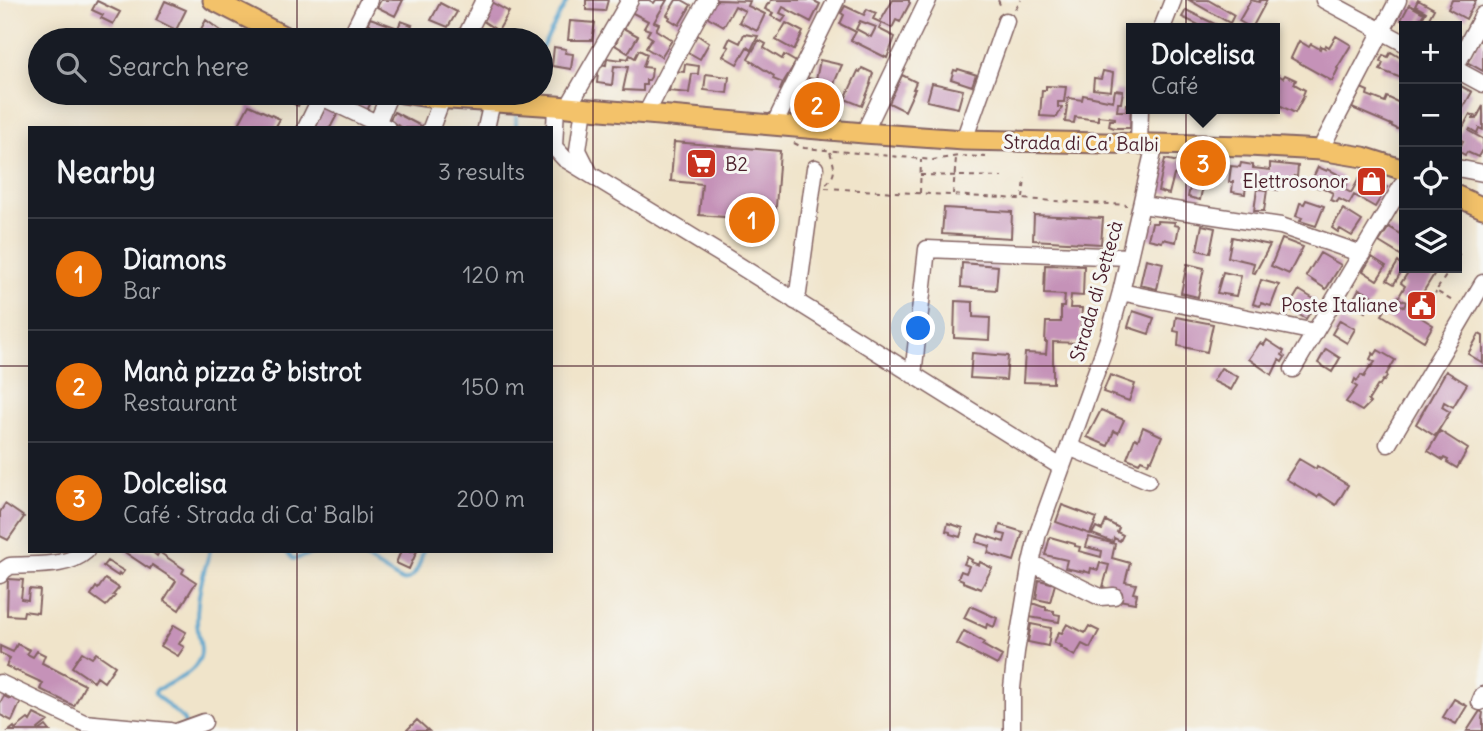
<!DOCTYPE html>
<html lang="en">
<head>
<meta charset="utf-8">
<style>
  body { margin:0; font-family:Delius,sans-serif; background:#20242c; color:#f1f3f6 }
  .controls { position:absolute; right:21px; top:21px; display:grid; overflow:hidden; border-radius:0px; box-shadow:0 4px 18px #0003 }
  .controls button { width:63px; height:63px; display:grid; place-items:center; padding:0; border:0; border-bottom:2px solid #363941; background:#171b24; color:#f1f3f6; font:35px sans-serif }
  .you { position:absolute; left:919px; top:329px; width:24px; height:24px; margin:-18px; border:5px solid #fff; border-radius:50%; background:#1a73e8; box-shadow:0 0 0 10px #1a73e833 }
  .badge { display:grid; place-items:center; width:46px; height:46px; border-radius:50%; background:#b45309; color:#fff; font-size:23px; font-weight:700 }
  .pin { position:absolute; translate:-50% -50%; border:4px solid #fff; box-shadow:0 2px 7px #0006 }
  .popup { position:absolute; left:1126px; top:23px; width:154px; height:91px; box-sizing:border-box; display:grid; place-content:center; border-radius:0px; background:#171b24; filter:drop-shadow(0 2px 5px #0005); font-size:23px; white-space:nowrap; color:#9ea1a6 }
  .popup b { font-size:26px; color:#f1f3f6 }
  .popup::after { content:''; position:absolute; left:50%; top:100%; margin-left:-14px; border:14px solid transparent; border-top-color:#171b24 }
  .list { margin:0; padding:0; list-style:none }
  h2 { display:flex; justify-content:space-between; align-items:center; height:91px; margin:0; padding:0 28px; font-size:30px }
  h2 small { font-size:23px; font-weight:400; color:#9ea1a6 }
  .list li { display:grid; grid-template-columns:46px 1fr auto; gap:21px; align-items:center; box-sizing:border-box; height:112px; padding:0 28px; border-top:2px solid #363941 }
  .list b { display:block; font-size:26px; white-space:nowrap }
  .list p { margin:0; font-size:23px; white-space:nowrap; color:#9ea1a6 }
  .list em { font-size:23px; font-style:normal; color:#9ea1a6 }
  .icon { flex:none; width:38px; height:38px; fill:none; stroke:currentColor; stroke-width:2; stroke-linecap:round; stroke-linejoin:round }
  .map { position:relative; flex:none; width:1483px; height:731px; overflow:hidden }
  .search { position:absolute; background:#171b24; box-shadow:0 4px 18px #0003; left:28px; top:28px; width:525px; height:77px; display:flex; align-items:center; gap:18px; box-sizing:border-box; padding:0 24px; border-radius:38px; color:#9ea1a6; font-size:26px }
  .panel { position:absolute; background:#171b24; box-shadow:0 4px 18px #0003; left:28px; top:126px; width:525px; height:427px; border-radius:0px }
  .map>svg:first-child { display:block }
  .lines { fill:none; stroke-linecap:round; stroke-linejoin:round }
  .stream { stroke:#53a3cd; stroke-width:3.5 }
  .building { fill:#c592b8; fill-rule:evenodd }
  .minor-casing { stroke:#846463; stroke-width:19 }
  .major-casing { stroke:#846463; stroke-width:23 }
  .path { stroke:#846463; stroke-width:2; stroke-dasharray:5 5; stroke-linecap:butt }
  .minor { stroke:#fff; stroke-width:16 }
  .major { stroke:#f3c26a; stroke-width:19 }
  .grid { fill:none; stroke:#4a1f2b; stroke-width:2; stroke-opacity:0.55 }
  .labels { text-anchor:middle; stroke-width:6; stroke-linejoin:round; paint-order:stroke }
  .street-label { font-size:19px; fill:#4a1f2b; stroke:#f6f6f2 }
  .poi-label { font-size:19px; fill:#4a1f2b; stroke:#f6f6f2; text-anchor:end }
</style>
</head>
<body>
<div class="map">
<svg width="1483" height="731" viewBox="0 0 1483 731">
  <rect width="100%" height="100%" fill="#f6f6f2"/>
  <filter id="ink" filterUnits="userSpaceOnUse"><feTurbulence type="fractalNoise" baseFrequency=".0143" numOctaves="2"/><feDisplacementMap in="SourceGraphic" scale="14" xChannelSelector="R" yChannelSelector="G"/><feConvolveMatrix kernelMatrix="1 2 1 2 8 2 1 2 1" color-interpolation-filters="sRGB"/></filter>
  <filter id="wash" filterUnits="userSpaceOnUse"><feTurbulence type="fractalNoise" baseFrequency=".00686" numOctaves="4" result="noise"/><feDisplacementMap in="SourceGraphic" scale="28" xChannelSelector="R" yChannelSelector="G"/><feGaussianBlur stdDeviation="1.57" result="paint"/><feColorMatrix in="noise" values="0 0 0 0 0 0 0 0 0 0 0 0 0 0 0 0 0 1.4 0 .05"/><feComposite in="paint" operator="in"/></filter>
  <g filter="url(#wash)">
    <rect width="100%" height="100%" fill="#f0e4ca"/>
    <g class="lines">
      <!-- stream -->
      <path class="stream" d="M 541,49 L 568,0
        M 516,111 L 516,128
        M 286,551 L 293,559 L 295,559 L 320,551
        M 342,551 L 361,556 L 402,581 C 416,580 420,564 423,551
        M 185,724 L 183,719 L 155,694 L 156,690 C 169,683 189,677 197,663 C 204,653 200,643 198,632 C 194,606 202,576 210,551"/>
    </g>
    <g id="blocks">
      <!-- building -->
      <path class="building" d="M 381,0 L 403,0 L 395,16 L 377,7 Z
        M 586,0 L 608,0 L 605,11 L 586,10 Z
        M 638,0 L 649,0 L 654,3 L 656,0 L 667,0 L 654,22 L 659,24 L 656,30 L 672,40 L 661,57 L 646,48 L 652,38 L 647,35 L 650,30 L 644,28 L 648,21 L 631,12 Z
        M 676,0 L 682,0 L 691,5 L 679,25 L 669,19 L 670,17 L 667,15 Z
        M 716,0 L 750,1 L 748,6 L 765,14 L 757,31 L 739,22 L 745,11 L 735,6 L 724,26 L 706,16 Z
        M 771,0 L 812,0 L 820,4 L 811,22 L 783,7 L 780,13 L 786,16 L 782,22 L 771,16 L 773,13 L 765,9 L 768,3 L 770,3 Z
        M 893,0 L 909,0 L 909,2 L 910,3 L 900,22 L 896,20 L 892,28 L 880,22 Z
        M 1189,0 L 1208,0 L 1234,15 L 1230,23 Z
        M 1251,0 L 1259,2 L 1260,0 L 1267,0 L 1252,28 L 1244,28 L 1246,25 L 1239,21 Z
        M 1418,0 L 1434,9 L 1425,26 L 1418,26 L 1426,12 L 1415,6 Z
        M 1452,0 L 1476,0 L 1466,19 L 1448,9 Z
        M 97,1 L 120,12 L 113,24 L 101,18 L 103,15 L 92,10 Z
        M 165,1 L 186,10 L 176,30 L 156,20 Z
        M 491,2 L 509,12 L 498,31 L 483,21 Z
        M 440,3 L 457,12 L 448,27 L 431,20 Z
        M 1409,5 L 1424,13 L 1416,26 L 1413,26 L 1401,20 Z
        M 845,6 L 864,15 L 867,9 L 876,13 L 873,19 L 882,23 L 879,29 L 895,37 L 887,58 L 851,40 L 856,32 L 840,24 L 844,15 L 841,13 ZM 860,21 L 876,27 L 871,37 L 856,29 Z
        M 1186,10 L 1223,28 L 1205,28 L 1182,17 Z
        M 370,18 L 398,28 L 401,21 L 412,25 L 410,28 L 413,29 L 412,33 L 414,34 L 412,40 L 405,40 L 399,38 L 399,40 L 363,40 L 370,24 L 368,24 Z
        M 206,20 L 224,33 L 220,40 L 195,40 Z
        M 570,21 L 595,23 L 592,40 L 568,40 Z
        M 786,23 L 803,32 L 794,50 L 776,40 Z
        M 623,28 L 638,36 L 628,53 L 615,45 Z
        M 696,34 L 709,43 L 700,59 L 686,51 Z
        M 744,34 L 758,36 L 751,50 L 747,47 L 737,64 L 723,56 L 729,47 L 726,46 L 730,38 L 740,43 Z
        M 1336,36 L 1351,45 L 1337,68 L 1338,69 L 1332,81 L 1291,58 L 1299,41 L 1309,47 L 1311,44 L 1320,49 L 1321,46 L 1325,48 L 1326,45 L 1329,47 Z
        M 759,40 L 766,44 L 764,48 L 782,59 L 784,55 L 796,62 L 784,81 L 786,82 L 782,91 L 780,90 L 783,83 L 773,79 L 774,76 L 748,59 Z
        M 1479,40 L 1483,42 L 1483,71 L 1467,62 Z
        M 554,47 L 566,49 L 565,53 L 573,54 L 571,69 L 552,66 Z
        M 639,50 L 647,54 L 643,67 L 652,68 L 651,77 L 649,80 L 646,80 L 646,85 L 643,85 L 643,91 L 623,90 L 628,67 L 614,66 L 612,85 L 597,83 L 599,64 L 606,65 L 607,58 L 622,60 L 622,58 L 628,59 L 630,55 L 635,58 Z
        M 1391,52 L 1404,60 L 1404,79 L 1380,70 L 1383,63 L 1380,61 L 1383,55 L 1388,57 Z
        M 820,60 L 842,65 L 835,81 L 831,103 L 827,102 L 825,108 L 823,107 L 821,112 L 804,108 L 806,102 L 803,102 L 809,78 L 816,80 Z
        M 685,64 L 699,66 L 698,74 L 692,74 L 689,93 L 669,91 L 674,71 L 684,72 Z
        M 862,68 L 873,73 L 870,84 L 871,84 L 862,106 L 845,99 L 858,71 L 860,72 Z
        M 958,69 L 977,75 L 976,78 L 975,77 L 972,86 L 951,79 L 954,70 L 957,71 Z
        M 1103,71 L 1113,73 L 1111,91 L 1093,89 L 1094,78 L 1101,79 Z
        M 1275,73 L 1283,78 L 1285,75 L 1296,80 L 1294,84 L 1305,90 L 1303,95 L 1304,96 L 1295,113 L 1279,105 L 1280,103 L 1276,100 L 1277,97 L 1275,96 Z
        M 706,74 L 729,77 L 727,93 L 704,90 Z
        M 902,75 L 916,82 L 913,89 L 915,89 L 905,111 L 889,103 Z
        M 932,83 L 963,90 L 958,108 L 927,101 Z
        M 1457,84 L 1472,92 L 1459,115 L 1457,114 Z
        M 1046,86 L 1066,87 L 1064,102 L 1058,102 L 1058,107 L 1062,107 L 1057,117 L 1040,116 L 1042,90 L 1046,90 Z
        M 1361,88 L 1368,91 L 1367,95 L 1385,102 L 1387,97 L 1404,105 L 1404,132 L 1391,126 L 1392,125 L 1352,108 Z
        M 1115,90 L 1123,91 L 1121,103 L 1118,103 L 1117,111 L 1126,111 L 1127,104 L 1131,104 L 1130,128 L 1114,128 L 1109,126 L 1110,120 L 1115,120 L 1115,118 L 1098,116 L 1098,120 L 1075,117 L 1074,123 L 1065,122 L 1068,98 L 1082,100 L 1083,95 L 1113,101 Z
        M 272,93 L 305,93 L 298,106 Z
        M 331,93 L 353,93 L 371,102 L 367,111 Z
        M 249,105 L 280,119 L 275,128 L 241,128 L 238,126 Z
        M 324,106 L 338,113 L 330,128 L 313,128 Z
        M 1483,106 L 1483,130 L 1479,128 L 1477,133 L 1470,129 L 1469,131 L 1483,139 L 1483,148 L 1478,157 L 1467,152 L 1465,155 L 1458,151 L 1463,141 L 1457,138 L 1457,132 L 1460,133 L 1470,114 L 1475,116 L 1473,119 L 1476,119 Z
        M 394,112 L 425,128 L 403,128 L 389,121 Z
        M 674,142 L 780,151 L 775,221 L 699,215 L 702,184 L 671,181 Z
        M 1165,159 L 1178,162 L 1178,159 L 1195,163 L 1194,165 L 1200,167 L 1201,165 L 1207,166 L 1200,200 L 1188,197 L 1192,178 L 1174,175 L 1169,194 L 1158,191 Z
        M 1241,163 L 1253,165 L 1253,168 L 1270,170 L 1270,163 L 1298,166 L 1297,177 L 1294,176 L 1293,185 L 1279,184 L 1278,190 L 1266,188 L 1267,184 L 1251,182 L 1251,185 L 1246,185 L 1245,194 L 1232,192 L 1233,182 L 1229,182 L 1231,166 L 1240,167 Z
        M 1318,167 L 1327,171 L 1328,169 L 1343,177 L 1340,182 L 1347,185 L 1344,189 L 1351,193 L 1362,173 L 1387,187 L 1375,207 L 1354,195 L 1349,204 L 1339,199 L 1337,202 L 1330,200 L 1333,193 L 1320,186 L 1319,188 L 1310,184 Z
        M 1257,189 L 1267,190 L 1264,211 L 1254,211 Z
        M 1306,200 L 1324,206 L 1316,226 L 1300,221 L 1302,218 L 1296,216 L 1300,203 L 1304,204 Z
        M 944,208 L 1012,212 L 1011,238 L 942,234 Z
        M 1343,209 L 1362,221 L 1352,236 L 1340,229 L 1338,232 L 1332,228 Z
        M 1034,215 L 1103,218 L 1101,244 L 1033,240 Z
        M 1157,221 L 1175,222 L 1174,225 L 1179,226 L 1176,242 L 1163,239 L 1162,242 L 1148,239 L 1152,223 L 1157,223 Z
        M 1202,225 L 1215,228 L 1210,253 L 1197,250 Z
        M 1389,227 L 1404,236 L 1404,252 L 1402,256 L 1379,242 Z
        M 1232,237 L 1270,245 L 1255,273 L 1252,272 L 1254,263 L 1228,257 Z
        M 1282,239 L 1303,247 L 1289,274 L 1271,266 Z
        M 1320,253 L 1341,265 L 1326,289 L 1306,276 Z
        M 1372,257 L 1386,266 L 1377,280 L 1363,271 Z
        M 1146,259 L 1163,263 L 1157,289 L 1140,285 Z
        M 1398,262 L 1404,267 L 1394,284 L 1387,280 Z
        M 962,263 L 998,266 L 996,290 L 961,287 Z
        M 1187,264 L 1204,268 L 1198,297 L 1181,293 Z
        M 1045,265 L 1084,266 L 1083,296 L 1071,295 L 1070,308 L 1082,308 L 1080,343 L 1053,342 L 1053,383 L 1023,382 L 1025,353 L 1046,354 L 1047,342 L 1045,342 L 1046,322 L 1061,322 L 1061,307 L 1064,307 L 1065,295 L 1044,294 Z
        M 1411,268 L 1438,268 L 1414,307 L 1423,312 L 1420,317 L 1433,325 L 1424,341 L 1382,315 L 1392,300 L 1404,307 L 1406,302 L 1398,298 L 1405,286 L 1401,283 Z
        M 1223,272 L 1241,276 L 1236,296 L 1217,293 Z
        M 1261,280 L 1279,285 L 1271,306 L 1261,303 L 1260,306 L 1253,304 Z
        M 1359,289 L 1374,297 L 1365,312 L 1351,303 Z
        M 1299,290 L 1317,301 L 1306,319 L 1288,308 Z
        M 955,301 L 973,302 L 973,317 L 990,318 L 989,340 L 954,338 Z
        M 1133,311 L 1154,318 L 1149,334 L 1128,327 Z
        M 1176,317 L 1213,324 L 1207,352 L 1178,346 L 1179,332 L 1174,331 Z
        M 1340,320 L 1355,329 L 1347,343 L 1332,334 Z
        M 1479,334 L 1483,336 L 1483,363 L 1468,354 Z
        M 1267,340 L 1284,351 L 1282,355 L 1285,357 L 1282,362 L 1279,360 L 1272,375 L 1249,359 L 1260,343 L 1264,345 Z
        M 1326,349 L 1340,358 L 1332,372 L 1318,363 Z
        M 1378,350 L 1395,360 L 1386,375 L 1387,377 L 1384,381 L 1383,380 L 1379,386 L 1378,385 L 1368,401 L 1370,403 L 1362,411 L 1346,402 L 1357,387 L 1353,384 L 1355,379 L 1357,381 L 1361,375 L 1364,377 L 1370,366 L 1371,367 L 1375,362 L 1370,359 L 1373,353 L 1375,355 Z
        M 972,353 L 1008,356 L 1006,380 L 970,378 Z
        M 1221,368 L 1238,377 L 1231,390 L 1213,381 Z
        M 1446,371 L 1467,384 L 1453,407 L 1444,402 L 1442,407 L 1450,412 L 1435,436 L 1416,424 Z
        M 1110,375 L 1135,384 L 1129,401 L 1103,392 Z
        M 1101,410 L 1124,420 L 1118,433 L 1114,431 L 1108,446 L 1087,437 Z
        M 1143,427 L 1162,436 L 1152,460 L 1150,459 L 1148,463 L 1141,460 L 1139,463 L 1127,458 L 1135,438 L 1138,440 Z
        M 1440,431 L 1468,449 L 1457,468 L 1447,462 L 1448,460 L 1444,458 L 1443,460 L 1428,451 Z
        M 1299,459 L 1316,469 L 1317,466 L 1348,485 L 1336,505 L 1319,494 L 1317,497 L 1286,479 Z
        M 5,504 L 24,517 L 8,540 L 0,536 L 0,512 Z
        M 1062,505 L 1097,518 L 1090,534 L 1056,522 Z
        M 1106,521 L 1119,528 L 1117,532 L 1123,535 L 1120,541 L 1114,538 L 1113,542 L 1092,534 L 1096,527 L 1102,530 Z
        M 948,523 L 963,528 L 960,537 L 950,534 L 950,532 L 946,531 Z
        M 1000,525 L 1023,532 L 1014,561 L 988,553 L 990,546 L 976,542 L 979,534 L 1004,542 L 1006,535 L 998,533 Z
        M 1050,537 L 1075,544 L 1075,546 L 1080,547 L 1079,551 L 1101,557 L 1102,551 L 1086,547 L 1089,537 L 1115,544 L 1112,558 L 1130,563 L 1125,582 L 1136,584 L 1133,593 L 1137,594 L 1135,603 L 1119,600 L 1121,592 L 1103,587 L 1109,565 L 1100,563 L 1098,570 L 1091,568 L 1090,573 L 1084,571 L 1084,572 L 1065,568 L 1067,560 L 1045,555 Z
        M 123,551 L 151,551 L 157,556 L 159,552 L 184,569 L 182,573 L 196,582 L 179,610 L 164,600 L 176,581 L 152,565 L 150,569 Z
        M 401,551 L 417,551 L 409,569 L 396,563 Z
        M 967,557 L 972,560 L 971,562 L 979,565 L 980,562 L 992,568 L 981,589 L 963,582 L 963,580 L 958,578 L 961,571 L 966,573 L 969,566 L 964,564 Z
        M 107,561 L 124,571 L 121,575 L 119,573 L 118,576 L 103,566 Z
        M 8,579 L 23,580 L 21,599 L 28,600 L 29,589 L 40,590 L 38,613 L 24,611 L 23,616 L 7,615 Z
        M 105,579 L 119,588 L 113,595 L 115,596 L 106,606 L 91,595 L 96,587 L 98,589 Z
        M 1039,580 L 1055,584 L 1050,602 L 1036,599 Z
        M 1032,603 L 1043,607 L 1046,607 L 1046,610 L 1054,611 L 1054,614 L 1060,615 L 1059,622 L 1029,617 Z
        M 970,606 L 997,618 L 994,627 L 987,624 L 986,628 L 964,618 Z
        M 1031,624 L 1051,628 L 1048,646 L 1028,642 Z
        M 1067,624 L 1085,633 L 1089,626 L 1099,631 L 1090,648 L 1082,644 L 1075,656 L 1060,647 L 1061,646 L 1054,642 L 1059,632 L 1062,633 Z
        M 174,625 L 186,632 L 179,644 L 184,647 L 178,656 L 161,646 Z
        M 964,631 L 984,642 L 982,645 L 1002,656 L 997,665 L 957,644 Z
        M 17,644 L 30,650 L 27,654 L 33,657 L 37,651 L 45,655 L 42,663 L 85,685 L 74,706 L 40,689 L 43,683 L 6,666 L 10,658 L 0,653 L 0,646 L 13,652 Z
        M 82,652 L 92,658 L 96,653 L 115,666 L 104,682 L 97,677 L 94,682 L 72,667 Z
        M 13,694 L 22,699 L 12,721 L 0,715 L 0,703 L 4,696 L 10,699 Z
        M 1454,699 L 1467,706 L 1456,724 L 1443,717 Z
        M 1480,711 L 1483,713 L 1482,719 L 1483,720 L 1483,731 L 1467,731 Z
        M 34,714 L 48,721 L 38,729 L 39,731 L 46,726 L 50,731 L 9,731 L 14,727 L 15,729 L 28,719 L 30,721 Z
        M 417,720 L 429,731 L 406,731 Z"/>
    </g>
  </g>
  <g filter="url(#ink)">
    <use href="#blocks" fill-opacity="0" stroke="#846463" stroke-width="2"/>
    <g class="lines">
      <defs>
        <path id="minor" d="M 1324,0 L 1404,43
          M 1162,28 L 1173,0
          M 349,40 L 369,0
          M 464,40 L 484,0
          M 1457,64 L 1483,15
          M 1457,70 L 1483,84
          M 326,99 L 387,128
          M 556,106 L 554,147 L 565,159 L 727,258 L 1061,467
          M 568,107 L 630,0
          M 584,108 L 578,150 L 590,174
          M 646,114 L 677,54 L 707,0
          M 774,125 L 836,0
          M 306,128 L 323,93
          M 375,128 L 390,93
          M 431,128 L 442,99
          M 486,128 L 492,102
          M 864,133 L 928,0
          M 964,140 L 1006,21
          M 1139,144 L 1140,109
          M 1320,150 L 1398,0
          M 1457,168 L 1483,173
          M 1142,205 L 1281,226 L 1362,254
          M 1121,292 L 1315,332
          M 795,301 L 798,293 L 815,168
          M 1293,369 L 1404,182
          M 913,375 L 927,249 L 1129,257
          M 1388,444 L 1483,283
          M 1069,447 L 1148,480
          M 1031,563 L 1100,597 L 1114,596
          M 0,575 L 4,570 L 10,566 C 35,564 67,568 86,551
          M 0,683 L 84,723 L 170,731
          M 1480,702 L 1483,695
          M 179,731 L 204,722
          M 1012,731 L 1012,688 L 1016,652 L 1031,563 L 1038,533 L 1108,339 L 1121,292 L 1155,144"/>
        <path id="major" d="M 213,0 L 291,40
          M 402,93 L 435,98 L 556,106 L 864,133 L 964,140 L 1248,146 L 1320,150 L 1363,157 L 1404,170
          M 1457,196 L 1483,208"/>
      </defs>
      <!-- minor casing -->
      <use href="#minor" class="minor-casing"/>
      <!-- major casing -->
      <use href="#major" class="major-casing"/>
      <!-- path -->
      <path class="path" d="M 998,0 L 1001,7
        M 1015,9 L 1021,0
        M 794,143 L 804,148 L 933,160 L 958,156 L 986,157
        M 920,175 L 1002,177
        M 826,184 C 838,174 834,165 830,152
        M 825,188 L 1127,205
        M 920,193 L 921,160
        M 953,194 L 956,158
        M 1023,198 L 1025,178
        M 1457,258 L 1461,251
        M 1451,268 L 1436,291 L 1454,302
        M 1424,310 L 1436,292"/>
      <!-- minor -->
      <use href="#minor" class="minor"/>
      <!-- major -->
      <use href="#major" class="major"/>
    </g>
  </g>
  <!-- grid -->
  <path class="grid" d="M 297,0 L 297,40M 593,0 L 593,731M 890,0 L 890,731M 1186,0 L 1186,731M 297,93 L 297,128M 0,366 L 30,366M 551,366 L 1483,366M 297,551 L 297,731"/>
  <!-- icons -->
  <defs>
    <symbol id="supermarket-square" viewBox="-11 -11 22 22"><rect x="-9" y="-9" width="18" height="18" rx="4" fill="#c8321e" stroke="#f6f6f2"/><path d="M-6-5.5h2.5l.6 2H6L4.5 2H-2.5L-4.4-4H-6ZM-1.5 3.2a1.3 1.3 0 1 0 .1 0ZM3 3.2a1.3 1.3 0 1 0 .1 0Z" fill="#fff"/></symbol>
    <symbol id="shop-square" viewBox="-11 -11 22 22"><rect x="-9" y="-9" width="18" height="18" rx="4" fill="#c8321e" stroke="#f6f6f2"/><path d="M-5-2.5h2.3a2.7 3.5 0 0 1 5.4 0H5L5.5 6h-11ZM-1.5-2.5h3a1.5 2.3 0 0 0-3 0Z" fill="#fff"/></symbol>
    <symbol id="civic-square" viewBox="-11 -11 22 22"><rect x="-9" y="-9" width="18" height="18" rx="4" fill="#c8321e" stroke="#f6f6f2"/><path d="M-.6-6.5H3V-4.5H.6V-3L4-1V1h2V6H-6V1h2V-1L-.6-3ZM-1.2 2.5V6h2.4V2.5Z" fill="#fff"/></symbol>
  </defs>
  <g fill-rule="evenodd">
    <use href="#supermarket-square" x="684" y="146" width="35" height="35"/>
    <use href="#shop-square" x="1354" y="164" width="35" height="35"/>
    <use href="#civic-square" x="1404" y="288" width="35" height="35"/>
  </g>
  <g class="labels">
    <!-- street labels -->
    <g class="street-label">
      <text transform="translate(1081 143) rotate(1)" y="7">Strada di Ca' Balbi</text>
      <text transform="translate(1096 291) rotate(-74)" y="7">Strada di Settecà</text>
    </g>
    <!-- poi labels -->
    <g class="poi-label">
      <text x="725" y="171" text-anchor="start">B2</text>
      <text x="1348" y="188">Elettrosonor</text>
      <text x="1398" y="312">Poste Italiane</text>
    </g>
  </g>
</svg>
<div class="controls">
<button>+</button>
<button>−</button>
<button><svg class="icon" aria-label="locate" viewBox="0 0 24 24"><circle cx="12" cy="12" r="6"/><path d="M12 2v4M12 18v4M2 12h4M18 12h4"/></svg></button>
<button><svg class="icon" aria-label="layers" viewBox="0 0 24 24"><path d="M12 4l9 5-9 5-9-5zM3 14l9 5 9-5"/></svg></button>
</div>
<div class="you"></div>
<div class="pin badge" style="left:752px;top:220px;background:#e8710a">1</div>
<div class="pin badge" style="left:817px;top:105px;background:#e8710a">2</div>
<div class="pin badge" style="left:1203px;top:163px;background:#e8710a">3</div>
<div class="popup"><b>Dolcelisa</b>Café</div>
<div class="search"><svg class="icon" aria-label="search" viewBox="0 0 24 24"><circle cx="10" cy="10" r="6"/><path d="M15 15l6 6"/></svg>Search here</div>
<section class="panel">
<h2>Nearby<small>3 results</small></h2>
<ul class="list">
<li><span class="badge" style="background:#e8710a">1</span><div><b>Diamons</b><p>Bar</p></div><em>120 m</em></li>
<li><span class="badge" style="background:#e8710a">2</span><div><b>Manà pizza &amp; bistrot</b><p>Restaurant</p></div><em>150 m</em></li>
<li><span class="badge" style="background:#e8710a">3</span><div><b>Dolcelisa</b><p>Café · Strada di Ca' Balbi</p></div><em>200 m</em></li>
</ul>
</section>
</div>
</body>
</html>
